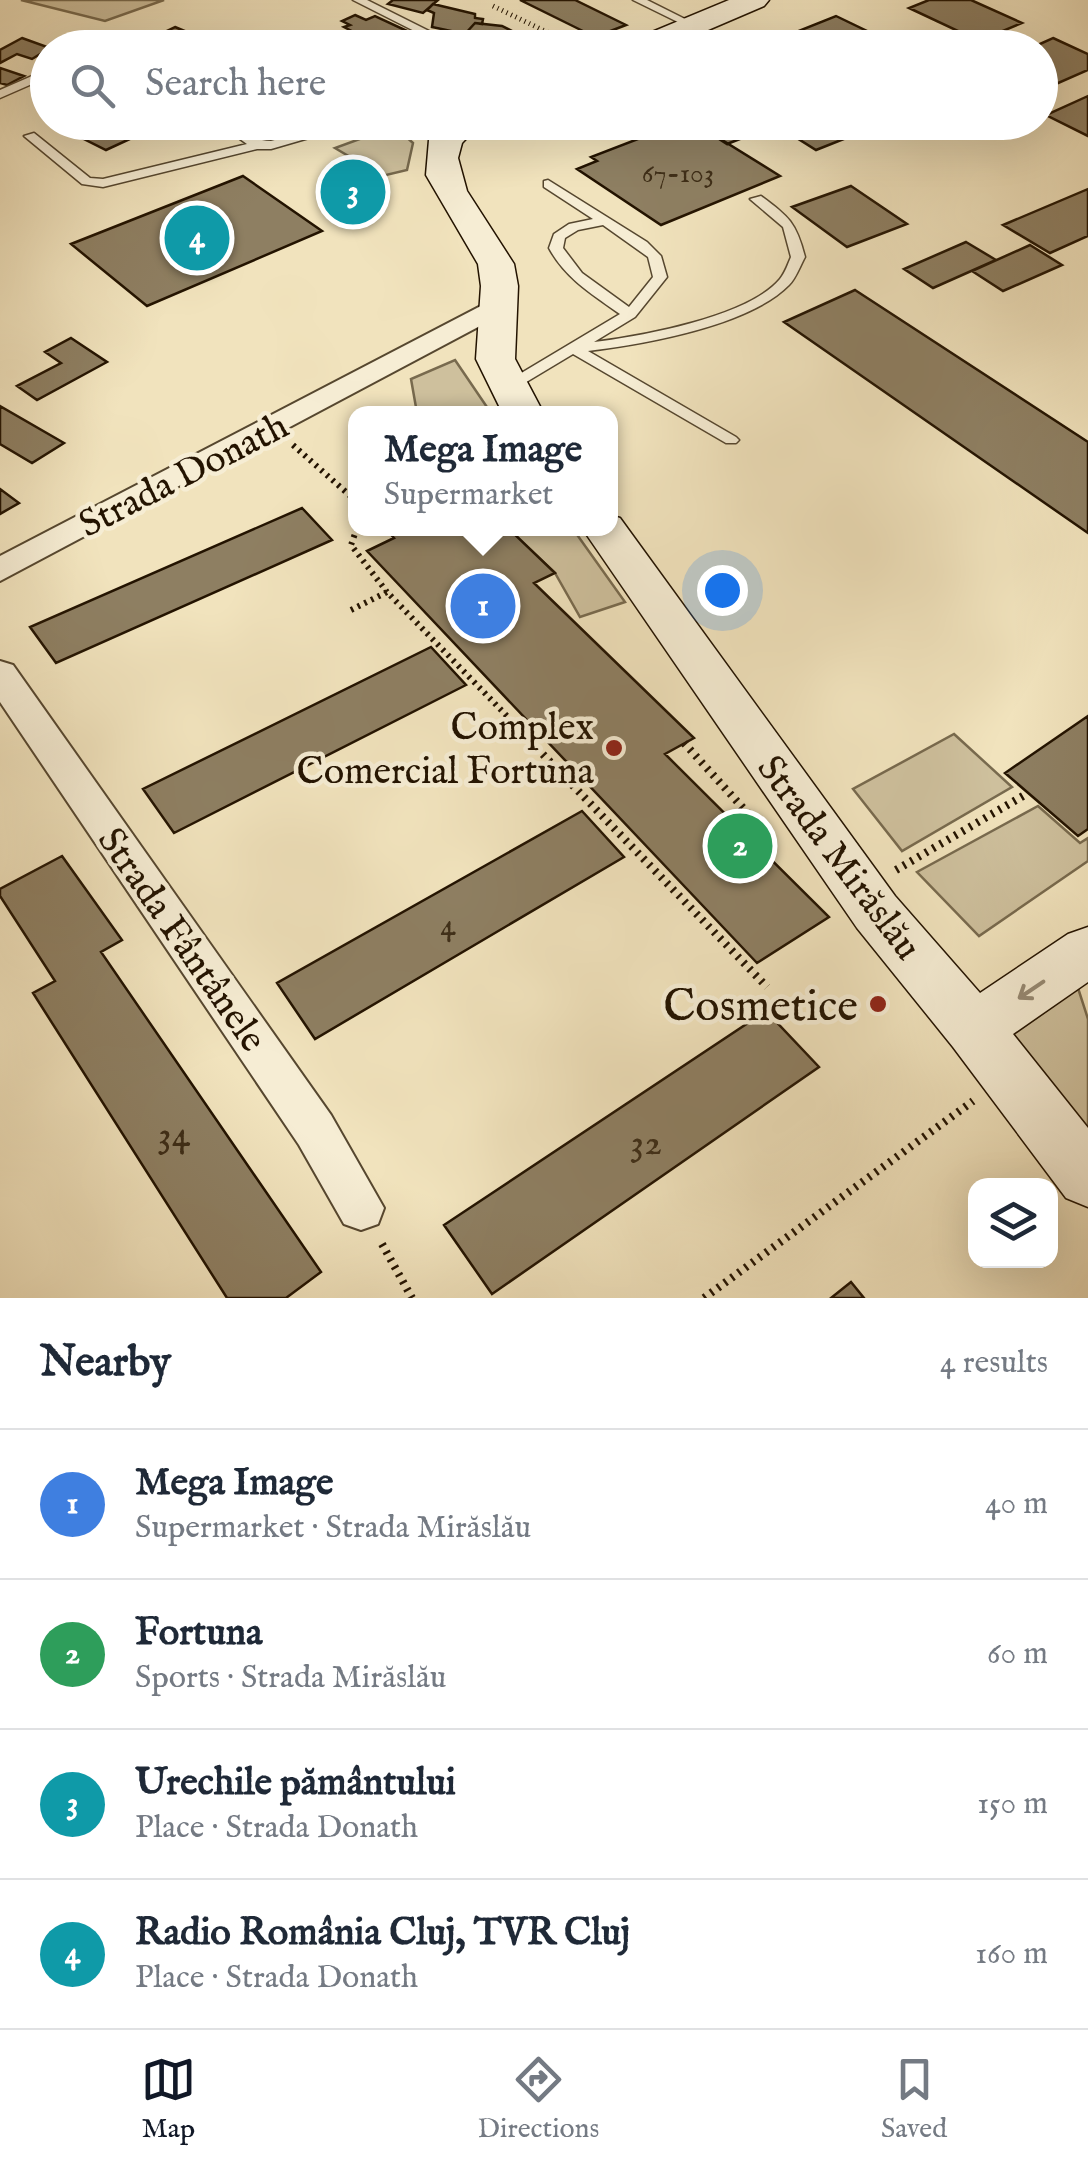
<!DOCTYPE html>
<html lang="en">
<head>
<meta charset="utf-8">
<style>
  body { margin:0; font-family:"IM FELL English",serif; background:#f2f2f3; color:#1f2937 }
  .controls { position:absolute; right:30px; bottom:30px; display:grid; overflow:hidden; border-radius:20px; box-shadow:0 10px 40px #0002 }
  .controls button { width:90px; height:90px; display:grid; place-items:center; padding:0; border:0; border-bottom:2px solid #e0e1e3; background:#fff; color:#1f2937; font:50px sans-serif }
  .you { position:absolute; left:722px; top:590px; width:35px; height:35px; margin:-25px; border:8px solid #fff; border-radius:50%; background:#1a73e8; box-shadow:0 0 0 15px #1a73e833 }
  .badge { display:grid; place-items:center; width:65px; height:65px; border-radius:50%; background:#111827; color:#fff; font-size:32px; font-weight:700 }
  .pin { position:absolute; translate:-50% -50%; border:5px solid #fff; box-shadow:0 2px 10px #0006 }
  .popup { position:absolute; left:348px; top:406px; width:270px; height:130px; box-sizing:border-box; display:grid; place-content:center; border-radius:20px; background:#fff; filter:drop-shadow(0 2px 8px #0005); font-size:32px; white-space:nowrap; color:#747a83 }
  .popup b { font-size:38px; color:#1f2937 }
  .popup::after { content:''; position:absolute; left:50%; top:100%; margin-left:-20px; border:20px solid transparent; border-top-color:#fff }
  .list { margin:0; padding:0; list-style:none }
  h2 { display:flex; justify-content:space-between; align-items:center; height:130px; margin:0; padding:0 40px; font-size:42px }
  h2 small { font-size:32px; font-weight:400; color:#747a83 }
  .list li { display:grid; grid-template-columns:65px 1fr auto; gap:30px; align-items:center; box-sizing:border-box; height:150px; padding:0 40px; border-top:2px solid #e0e1e3 }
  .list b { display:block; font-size:38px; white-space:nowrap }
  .list p { margin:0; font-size:32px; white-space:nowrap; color:#747a83 }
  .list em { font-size:32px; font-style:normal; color:#747a83 }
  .icon { flex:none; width:55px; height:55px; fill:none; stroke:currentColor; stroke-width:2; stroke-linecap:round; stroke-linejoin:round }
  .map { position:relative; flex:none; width:1088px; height:1298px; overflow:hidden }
  .search { position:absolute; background:#fff; box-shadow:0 10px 40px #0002; left:30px; right:30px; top:30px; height:110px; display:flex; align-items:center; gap:25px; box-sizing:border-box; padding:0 35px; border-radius:55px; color:#747a83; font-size:38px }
  .sheet { height:730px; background:#fff }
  nav { display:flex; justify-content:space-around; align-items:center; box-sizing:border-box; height:140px; border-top:2px solid #e0e1e3; background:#fff; font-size:28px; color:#747a83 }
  nav a { display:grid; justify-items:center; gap:5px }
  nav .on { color:#111827 }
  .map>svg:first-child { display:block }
  .green { fill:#cec09d; stroke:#786a4e; stroke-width:2.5 }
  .building { fill:#8e7f62; stroke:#231300; stroke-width:2.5 }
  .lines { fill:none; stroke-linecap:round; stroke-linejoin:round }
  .service-casing { stroke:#56472f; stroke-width:3 }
  .minor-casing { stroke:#56472f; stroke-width:4 }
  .secondary-casing { stroke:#231300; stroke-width:3 }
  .path-far2 { stroke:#231300; stroke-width:5; stroke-dasharray:1 4; stroke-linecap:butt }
  .path-far1 { stroke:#231300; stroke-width:6; stroke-dasharray:2.5 5; stroke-linecap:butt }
  .path { stroke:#231300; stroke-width:8; stroke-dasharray:2.5 6; stroke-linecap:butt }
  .service { fill:#f6edd4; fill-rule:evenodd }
  .minor { fill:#f6edd4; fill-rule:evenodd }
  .secondary { fill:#f6edd4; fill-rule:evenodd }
  .oneway { stroke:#978b75 }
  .poi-dot { fill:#8f2418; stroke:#f6edd4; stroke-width:4 }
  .labels { text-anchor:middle; stroke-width:9; stroke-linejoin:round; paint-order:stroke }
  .far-number-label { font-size:28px; fill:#3e2e18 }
  .number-label { font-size:32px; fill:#3e2e18 }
  .street-label { font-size:38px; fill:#231300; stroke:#f6edd4 }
  .poi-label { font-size:38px; fill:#231300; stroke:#f6edd4; text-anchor:end }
  .near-number-label { font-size:38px; fill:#3e2e18 }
  .near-poi-label { font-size:45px; fill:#231300; stroke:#f6edd4; text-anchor:end }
</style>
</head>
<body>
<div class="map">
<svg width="1088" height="1298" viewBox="0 0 1088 1298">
  <rect width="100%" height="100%" fill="#f1e3bd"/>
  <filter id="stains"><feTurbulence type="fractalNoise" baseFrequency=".002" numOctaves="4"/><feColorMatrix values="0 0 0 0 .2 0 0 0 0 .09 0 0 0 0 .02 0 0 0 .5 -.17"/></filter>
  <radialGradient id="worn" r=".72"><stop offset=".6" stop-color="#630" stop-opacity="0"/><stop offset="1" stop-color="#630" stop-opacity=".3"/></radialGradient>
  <!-- green -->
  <path class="green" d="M 21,0 L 164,0 L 105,21 Z
    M 376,133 L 402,133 L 413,143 L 407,170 L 382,176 L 335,148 Z
    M 455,360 L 491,413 L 417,413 L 411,379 Z
    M 508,529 L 573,529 L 625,602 L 580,617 L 555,573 Z
    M 954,734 L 1012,787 L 902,851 L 853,789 Z
    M 1038,806 L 1080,843 L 1088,838 L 1088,861 L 979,936 L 917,872 Z
    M 1078,988 L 1088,1019 L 1088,1133 L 1011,1036 Z"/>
  <!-- building -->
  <path class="building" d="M 438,0 L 423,13 L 388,4 L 393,0 Z
    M 520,0 L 575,0 L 626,25 L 595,37 Z
    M 929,0 L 971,0 L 1022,23 L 979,41 L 909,8 Z
    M 433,4 L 475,14 L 475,18 L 483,19 L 482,24 L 475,23 L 465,34 L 432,27 L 434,13 L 427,10 Z
    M 355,15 L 366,20 L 375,16 L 405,30 L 369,40 L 344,27 L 350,25 L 342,21 Z
    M 836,16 L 871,33 L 836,48 L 756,48 Z
    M 475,23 L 502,26 L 512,31 L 493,47 L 472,44 L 465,34 Z
    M 175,27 L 206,40 L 191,48 L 173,48 L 152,38 Z
    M 502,36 L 509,37 L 541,44 L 536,48 L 488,48 Z
    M 22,38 L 50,48 L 32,59 L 17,54 L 0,63 L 0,50 Z
    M 1053,38 L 1088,54 L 1088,70 L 1040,91 L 1040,48 L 1031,48 Z
    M 0,68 L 24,76 L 7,85 L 0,83 Z
    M 1088,96 L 1088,136 L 1046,115 Z
    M 147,122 L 156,127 L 106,150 L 74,134 L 85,129 L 76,122 Z
    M 682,122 L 693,122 L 780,176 L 661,225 L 577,169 L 597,161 L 591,157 Z
    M 701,122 L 842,122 L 859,133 L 816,150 L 776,125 L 727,144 L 696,124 Z
    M 243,176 L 322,231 L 147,306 L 71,244 Z
    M 851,186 L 907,224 L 847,247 L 792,207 Z
    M 1088,189 L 1088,236 L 1050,253 L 1003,225 Z
    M 966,242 L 996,260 L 933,288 L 904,269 Z
    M 1030,245 L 1062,265 L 1003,291 L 972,271 Z
    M 855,290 L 1088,442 L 1088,533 L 784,322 Z
    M 71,338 L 107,362 L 37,400 L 17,386 L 61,363 L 45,352 Z
    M 0,406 L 64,443 L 32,463 L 0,444 Z
    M 0,489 L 19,503 L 0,514 Z
    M 302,508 L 332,540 L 56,663 L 30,627 Z
    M 385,528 L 508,528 L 555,573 L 534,583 L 694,738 L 665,754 L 829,917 L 757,963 L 367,551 L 394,538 Z
    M 431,647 L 466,685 L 174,833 L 143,789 Z
    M 1088,716 L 1088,829 L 1078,836 L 1005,773 Z
    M 582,811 L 624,857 L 315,1039 L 277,983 Z
    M 62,856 L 122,940 L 101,952 L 321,1272 L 286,1298 L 227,1298 L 33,993 L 55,981 L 0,896 L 0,889 Z
    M 766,1011 L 819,1067 L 492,1294 L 444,1225 Z
    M 851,1282 L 864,1298 L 831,1298 Z"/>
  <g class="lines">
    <defs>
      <path id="service" d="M 353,0 L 367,0 L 463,48 L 448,48 Z
        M 633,0 L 647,0 L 697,25 L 688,27 Z
        M 294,33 L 302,33 L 324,48 L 310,48 L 294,37 Z
        M 48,69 L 48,77 L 0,98 L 0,90 Z
        M 216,122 C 240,122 249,141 271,141 L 342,122 L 364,122 L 271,149 L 257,149 L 103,187 L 82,184 L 24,136 L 34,133 L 90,178 L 103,179 L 247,144 Z
        M 425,122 L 443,122 L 459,131 L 449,134 Z
        M 548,180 L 647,242 L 661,256 L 667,277 L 635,317 L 594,342 C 642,336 748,317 780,279 C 785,273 788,264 791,257 L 783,227 L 750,199 L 761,196 C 789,217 796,222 805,257 C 800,266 796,278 789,285 C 749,326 644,344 588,351 L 736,437 L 739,440 L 736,443 L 726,443 L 573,354 L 513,390 L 503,390 L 503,384 L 620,314 C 593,295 565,278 549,248 L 554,234 L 569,224 L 593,219 L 544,187 L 544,181 ZM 603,225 L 648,257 L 653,277 L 629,307 L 582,273 L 563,248 L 565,238 L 578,230 Z"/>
      <path id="minor" d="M 500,296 L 514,304 L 510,310 L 0,581 L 0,556 Z
        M 0,661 L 13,665 L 331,1115 L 384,1208 L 378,1224 L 361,1230 L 344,1224 L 299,1145 L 0,702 Z"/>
      <path id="secondary" d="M 729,0 L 769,0 L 764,6 L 666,48 L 624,48 L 628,42 Z
        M 446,122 L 482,122 L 462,143 L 458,158 L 467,191 L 514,264 L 518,286 L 515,359 L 544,414 L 503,414 L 476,359 L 481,286 L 478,264 L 426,175 L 429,140 Z
        M 610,515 L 620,518 L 895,896 L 980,993 L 1068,934 L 1088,927 L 1088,982 L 1013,1034 L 1088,1128 L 1088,1207 L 1066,1198 L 953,1047 L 857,928 L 582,528 L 610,528 Z"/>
    </defs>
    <!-- service casing -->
    <use href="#service" class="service-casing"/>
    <!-- minor casing -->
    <use href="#minor" class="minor-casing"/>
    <!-- secondary casing -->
    <use href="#secondary" class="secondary-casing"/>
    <!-- path-far2 -->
    <path class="path-far2" d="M 493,6 L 580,48"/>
    <!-- path-far1 -->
    <path class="path-far1" d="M 293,445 L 356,501
      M 357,528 L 351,545 L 387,592
      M 351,610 L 387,592 L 534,744"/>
    <!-- path -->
    <path class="path" d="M 531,742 L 767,987
      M 684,743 L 754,820
      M 896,870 L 1028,793
      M 382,1244 L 412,1298
      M 704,1298 L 973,1101"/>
    <!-- service -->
    <use href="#service" class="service"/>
    <!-- minor -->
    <use href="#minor" class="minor"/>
    <!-- secondary -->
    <use href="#secondary" class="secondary"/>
  </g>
  <!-- one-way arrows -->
  <defs><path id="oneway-shaft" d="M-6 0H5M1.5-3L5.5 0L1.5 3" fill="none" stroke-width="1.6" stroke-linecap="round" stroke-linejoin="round" transform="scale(2.5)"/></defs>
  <use class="oneway" href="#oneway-shaft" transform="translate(1031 990) rotate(146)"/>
  <!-- markers -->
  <g class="poi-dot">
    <circle cx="614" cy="748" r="10"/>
    <circle cx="878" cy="1004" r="10"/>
  </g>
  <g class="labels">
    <!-- far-number labels -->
    <g class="far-number-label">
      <text x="678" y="182">67-103</text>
    </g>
    <!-- number labels -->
    <g class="number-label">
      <text x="448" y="935">4</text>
    </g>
    <!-- street labels -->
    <g class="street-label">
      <text transform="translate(183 474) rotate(-27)" y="13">Strada Donath</text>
      <text transform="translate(840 857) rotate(53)" y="13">Strada Mirăslău</text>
      <text transform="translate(183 939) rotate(55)" y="13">Strada Fântânele</text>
    </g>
    <!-- poi labels -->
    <g class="poi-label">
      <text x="594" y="739">Complex<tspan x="594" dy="44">Comercial Fortuna</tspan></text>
    </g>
    <!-- near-number labels -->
    <g class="near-number-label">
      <text x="174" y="1146">34</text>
      <text x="646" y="1154">32</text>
    </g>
    <!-- near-poi labels -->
    <g class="near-poi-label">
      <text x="858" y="1020">Cosmetice</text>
    </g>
  </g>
  <rect width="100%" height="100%" filter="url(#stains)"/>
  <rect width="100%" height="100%" fill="url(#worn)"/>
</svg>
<div class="controls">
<button><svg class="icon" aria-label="layers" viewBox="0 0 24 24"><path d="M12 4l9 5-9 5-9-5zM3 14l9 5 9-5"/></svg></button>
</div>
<div class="you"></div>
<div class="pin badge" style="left:483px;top:606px;background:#3f7fe0">1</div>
<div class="popup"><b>Mega Image</b>Supermarket</div>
<div class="pin badge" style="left:740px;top:846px;background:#2e9e5b">2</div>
<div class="pin badge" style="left:353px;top:192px;background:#0f9aa8">3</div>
<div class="pin badge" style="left:197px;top:238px;background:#0f9aa8">4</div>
<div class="search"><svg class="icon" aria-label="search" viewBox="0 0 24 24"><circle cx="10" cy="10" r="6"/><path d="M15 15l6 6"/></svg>Search here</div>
</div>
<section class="sheet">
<h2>Nearby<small>4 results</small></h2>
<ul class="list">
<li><span class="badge" style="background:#3f7fe0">1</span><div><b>Mega Image</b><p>Supermarket · Strada Mirăslău</p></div><em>40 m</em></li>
<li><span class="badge" style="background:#2e9e5b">2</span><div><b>Fortuna</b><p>Sports · Strada Mirăslău</p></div><em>60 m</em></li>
<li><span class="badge" style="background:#0f9aa8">3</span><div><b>Urechile pământului</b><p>Place · Strada Donath</p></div><em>150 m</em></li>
<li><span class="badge" style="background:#0f9aa8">4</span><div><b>Radio România Cluj, TVR Cluj</b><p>Place · Strada Donath</p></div><em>160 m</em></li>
</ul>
</section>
<nav>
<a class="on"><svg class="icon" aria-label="map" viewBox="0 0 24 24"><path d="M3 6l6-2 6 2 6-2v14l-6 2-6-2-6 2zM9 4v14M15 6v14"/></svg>Map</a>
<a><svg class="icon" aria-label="directions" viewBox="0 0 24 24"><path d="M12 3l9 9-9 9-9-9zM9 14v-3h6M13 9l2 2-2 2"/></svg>Directions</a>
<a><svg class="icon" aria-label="saved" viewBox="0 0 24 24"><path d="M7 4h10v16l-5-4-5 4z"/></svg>Saved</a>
</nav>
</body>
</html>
